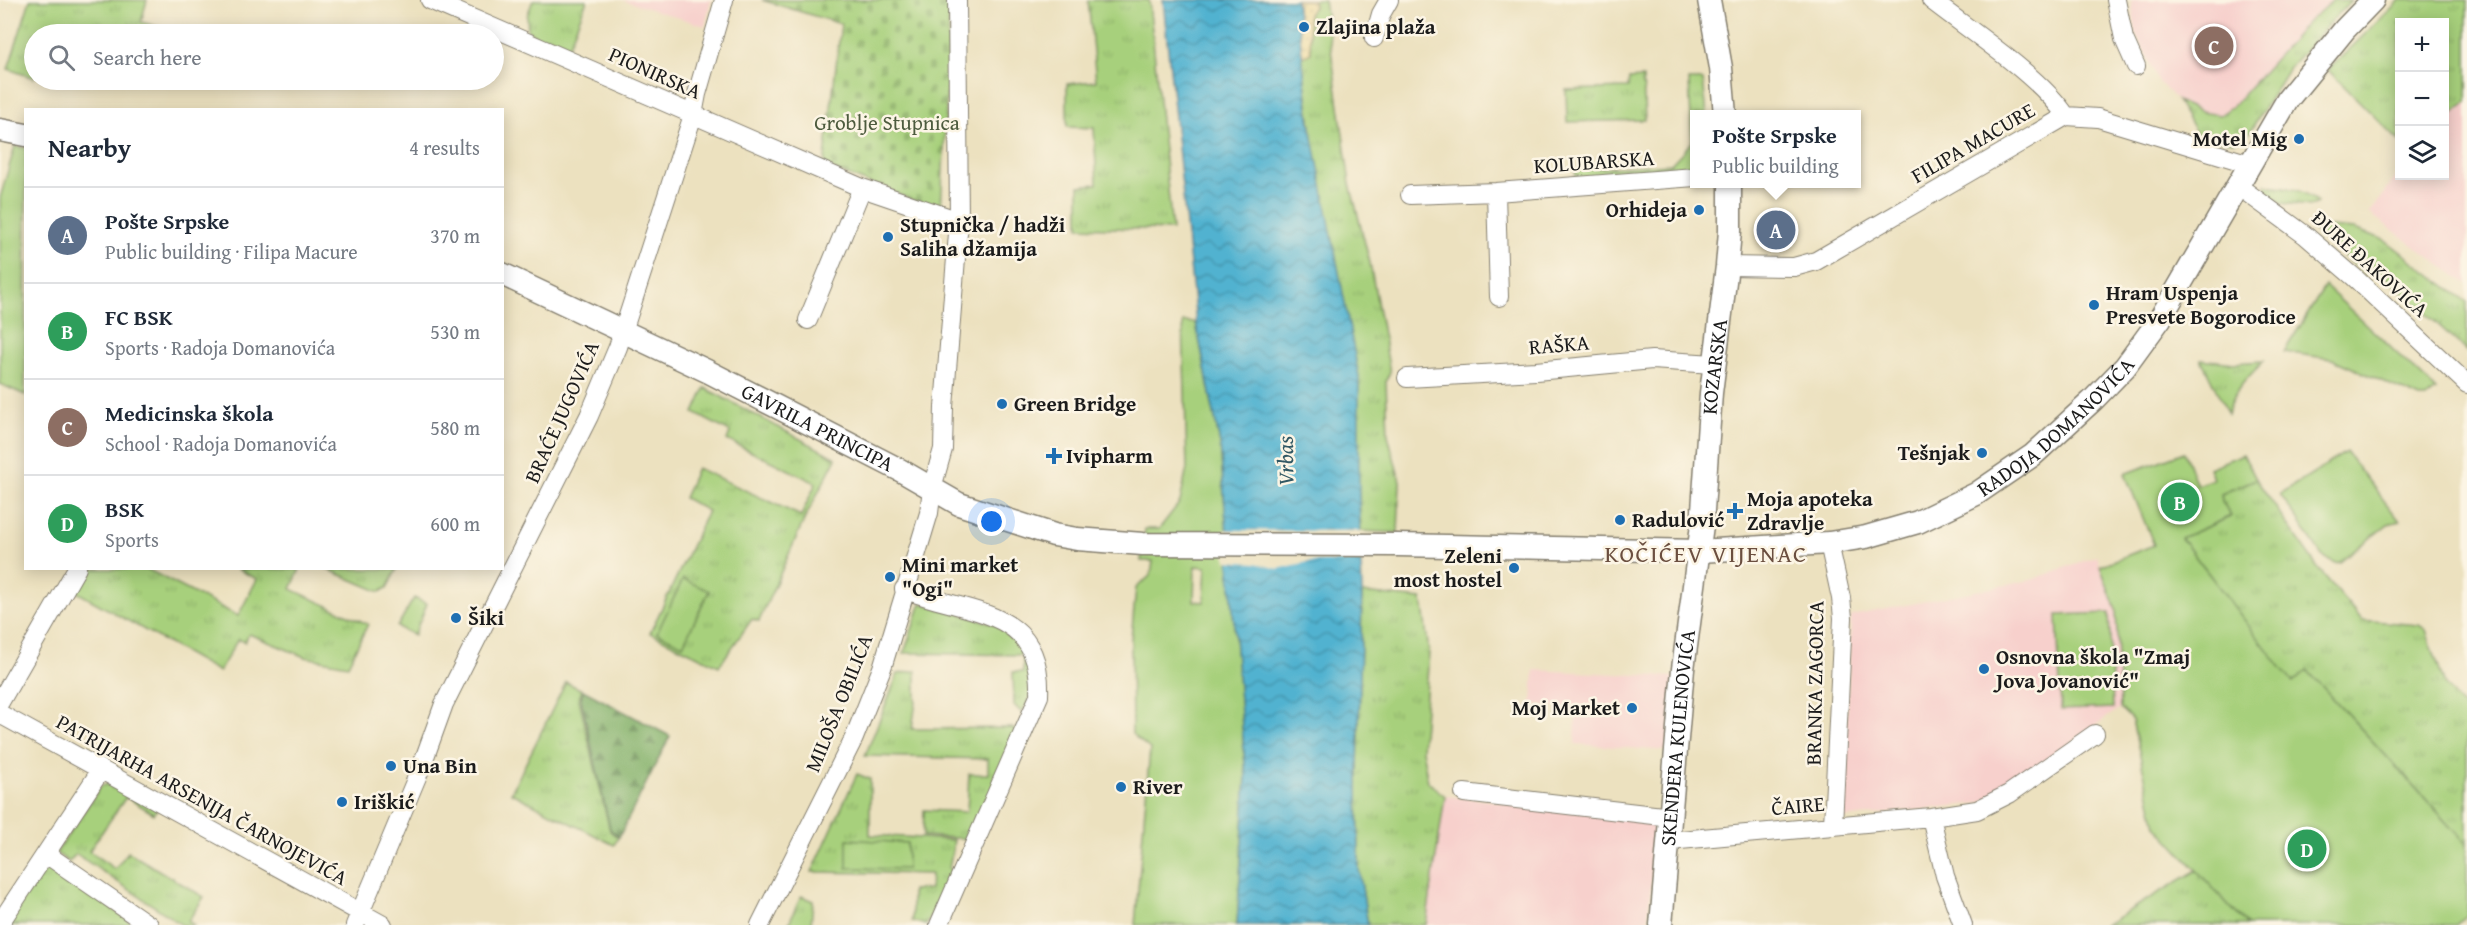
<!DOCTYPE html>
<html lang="en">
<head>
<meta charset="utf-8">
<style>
  body { margin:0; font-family:"Gentium Book Plus",serif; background:#f2f2f3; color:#1f2937 }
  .controls { position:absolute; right:18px; top:18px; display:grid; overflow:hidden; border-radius:0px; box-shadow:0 3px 15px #0003 }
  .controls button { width:54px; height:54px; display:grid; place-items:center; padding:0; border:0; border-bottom:2px solid #e0e1e3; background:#fff; color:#1f2937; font:30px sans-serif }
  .you { position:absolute; left:992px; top:522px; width:21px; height:21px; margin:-15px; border:4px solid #fff; border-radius:50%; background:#1a73e8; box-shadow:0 0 0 9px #1a73e833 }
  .badge { display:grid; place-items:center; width:39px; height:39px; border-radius:50%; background:#7c3aed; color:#fff; font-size:20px; font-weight:700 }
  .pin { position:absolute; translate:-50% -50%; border:3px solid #fff; box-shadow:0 2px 6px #0006 }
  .popup { position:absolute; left:1690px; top:110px; width:171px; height:78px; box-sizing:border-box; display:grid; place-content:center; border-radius:0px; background:#fff; filter:drop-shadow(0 2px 4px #0005); font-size:20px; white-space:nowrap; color:#747a83 }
  .popup b { font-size:22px; color:#1f2937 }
  .popup::after { content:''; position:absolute; left:50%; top:100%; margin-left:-12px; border:12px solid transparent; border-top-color:#fff }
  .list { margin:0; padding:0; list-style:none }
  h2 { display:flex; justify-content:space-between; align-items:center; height:78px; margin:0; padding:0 24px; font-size:26px }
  h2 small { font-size:20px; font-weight:400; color:#747a83 }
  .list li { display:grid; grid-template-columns:39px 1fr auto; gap:18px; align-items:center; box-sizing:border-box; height:96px; padding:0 24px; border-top:2px solid #e0e1e3 }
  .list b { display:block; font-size:22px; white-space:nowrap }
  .list p { margin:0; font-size:20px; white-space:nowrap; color:#747a83 }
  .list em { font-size:20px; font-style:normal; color:#747a83 }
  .icon { flex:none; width:33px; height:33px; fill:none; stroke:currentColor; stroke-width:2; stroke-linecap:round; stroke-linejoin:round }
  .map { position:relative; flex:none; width:2467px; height:925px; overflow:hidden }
  .search { position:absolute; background:#fff; box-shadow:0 3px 15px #0003; left:24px; top:24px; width:480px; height:66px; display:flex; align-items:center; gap:15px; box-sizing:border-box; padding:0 21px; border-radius:33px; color:#747a83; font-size:22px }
  .panel { position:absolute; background:#fff; box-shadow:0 3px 15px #0003; left:24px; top:108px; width:480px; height:462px; border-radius:0px }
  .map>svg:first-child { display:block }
  .built { fill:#f7d0cc }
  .grass { fill:url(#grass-tufts); stroke:#62764c; stroke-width:1.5 }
  .forest { fill:url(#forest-firs); stroke:#506744; stroke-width:1.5 }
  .sand { fill:url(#sand-dots); stroke:#857b5d; stroke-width:1.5 }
  .cemetery { fill:url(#cemetery-stones); stroke:#62764c; stroke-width:1.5 }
  .park { fill:#a7d07c; stroke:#62764c; stroke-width:1.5; fill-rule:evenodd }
  .water { fill:url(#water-waves); stroke:#366776; stroke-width:1.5 }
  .pier { fill:#ece1bf }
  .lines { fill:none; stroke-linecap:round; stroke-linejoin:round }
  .minor-casing { stroke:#847e6e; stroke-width:20 }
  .major-casing { stroke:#847e6e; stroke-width:25 }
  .minor { stroke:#fff; stroke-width:18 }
  .major { stroke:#fff; stroke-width:22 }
  .poi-dot { fill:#1f6fb2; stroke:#fcf5e5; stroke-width:2 }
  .labels { text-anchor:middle; stroke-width:5; stroke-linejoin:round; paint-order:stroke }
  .poi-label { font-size:21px; font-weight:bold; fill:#1c1c1c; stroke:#fcf5e5; text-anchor:start }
  .street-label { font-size:21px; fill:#1c1c1c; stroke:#fcf5e5 }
  .park-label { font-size:21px; fill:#4d5b3e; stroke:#fcf5e5 }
  .water-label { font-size:22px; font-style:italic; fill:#315864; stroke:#fcf5e5 }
  .quarter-label { font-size:24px; letter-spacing:1.5px; fill:#6b4f40; stroke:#fcf5e5 }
</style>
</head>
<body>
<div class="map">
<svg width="2467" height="925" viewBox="0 0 2467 925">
  <defs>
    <pattern id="grass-tufts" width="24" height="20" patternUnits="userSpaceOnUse" patternTransform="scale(1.5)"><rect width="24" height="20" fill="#a7d07c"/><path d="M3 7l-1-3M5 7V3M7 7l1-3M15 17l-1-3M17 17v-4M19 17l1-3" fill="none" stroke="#8fb26b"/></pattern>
    <pattern id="forest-firs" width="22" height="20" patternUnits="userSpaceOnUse" patternTransform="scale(1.5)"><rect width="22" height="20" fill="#85b26c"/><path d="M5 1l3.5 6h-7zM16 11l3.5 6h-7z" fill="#6c9058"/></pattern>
    <pattern id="sand-dots" width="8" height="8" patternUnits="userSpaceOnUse" patternTransform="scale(1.5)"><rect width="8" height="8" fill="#eeda9e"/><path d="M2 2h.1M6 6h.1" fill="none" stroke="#ccba88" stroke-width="1.8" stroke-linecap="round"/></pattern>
    <pattern id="cemetery-stones" width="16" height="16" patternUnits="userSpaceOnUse" patternTransform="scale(1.5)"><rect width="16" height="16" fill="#a7d07c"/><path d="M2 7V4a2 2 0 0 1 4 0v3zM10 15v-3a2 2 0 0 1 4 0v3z" fill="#8fb26b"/></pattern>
    <pattern id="water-waves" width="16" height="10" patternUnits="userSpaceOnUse" patternTransform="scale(1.5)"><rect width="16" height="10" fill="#51b2d0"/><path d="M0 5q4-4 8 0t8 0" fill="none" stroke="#4290a8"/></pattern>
  </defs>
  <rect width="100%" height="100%" fill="#fcf5e5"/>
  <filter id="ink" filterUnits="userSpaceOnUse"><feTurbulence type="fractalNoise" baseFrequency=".0167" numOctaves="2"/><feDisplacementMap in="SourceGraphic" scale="12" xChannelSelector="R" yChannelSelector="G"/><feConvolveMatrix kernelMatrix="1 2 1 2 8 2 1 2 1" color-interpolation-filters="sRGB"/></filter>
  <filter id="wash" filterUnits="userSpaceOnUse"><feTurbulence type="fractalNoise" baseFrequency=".008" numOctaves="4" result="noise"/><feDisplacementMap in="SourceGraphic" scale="24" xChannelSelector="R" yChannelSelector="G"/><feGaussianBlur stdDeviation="1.35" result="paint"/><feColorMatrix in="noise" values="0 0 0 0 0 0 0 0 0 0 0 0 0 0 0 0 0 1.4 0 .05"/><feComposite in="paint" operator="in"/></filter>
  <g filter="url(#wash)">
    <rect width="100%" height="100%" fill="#ece1bf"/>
    <!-- built -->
    <path class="built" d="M 622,0 L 711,0 L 705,26 Z
      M 2131,0 L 2332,0 L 2309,21 L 2233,106 L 2220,115 L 2201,112 L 2177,101 L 2159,82 L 2136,34 Z
      M 2467,102 L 2467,284 L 2369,213 L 2399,173 L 2400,176 L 2444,176 L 2445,120 Z
      M 2097,556 L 2116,610 L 2120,708 L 2053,756 L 1980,803 L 1843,818 L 1851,616 L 2031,580 Z
      M 1534,670 L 1676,677 L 1669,751 L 1575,744 L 1576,708 L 1532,704 Z
      M 1445,796 L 1658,818 L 1647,925 L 1426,925 Z"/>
    <!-- grass -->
    <path class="grass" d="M 30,0 L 147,0 L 141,22 L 186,34 L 34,34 L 34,78 L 8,69 Z
      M 533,0 L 587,0 L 565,55 L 528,31 L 527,16 Z
      M 1088,0 L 1149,0 L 1172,230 L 1079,227 L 1079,186 L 1097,184 L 1094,128 L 1067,127 L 1067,84 L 1096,81 Z
      M 1313,0 L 1324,0 L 1350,184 L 1370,263 L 1390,372 L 1386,381 L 1388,435 L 1400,481 L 1398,533 L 1361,531 L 1359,497 L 1302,57 L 1311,52 L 1308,14 L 1314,7 Z
      M 2333,0 L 2351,0 L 2289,68 L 2249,133 L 2242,139 L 2234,142 L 2204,138 L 2197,134 L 2177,101 L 2201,112 L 2220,115 L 2233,106 L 2309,21 Z
      M 2400,0 L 2467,0 L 2467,102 L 2445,120 L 2444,22 L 2400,22 L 2399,141 L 2328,70 Z
      M 1643,78 L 1645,120 L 1567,122 L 1566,90 L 1628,88 L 1629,79 Z
      M 1689,80 L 1703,80 L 1707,114 L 1695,115 L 1695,170 L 1576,180 L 1575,170 L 1671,164 L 1692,142 Z
      M 2266,185 C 2282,186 2307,189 2317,203 L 2311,206 L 2281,203 L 2266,190 Z
      M 2318,226 L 2354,229 L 2385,240 L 2467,302 L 2467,351 L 2376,268 L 2367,275 L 2312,230 Z
      M 2201,359 L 2234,363 L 2264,361 C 2247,378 2233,390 2228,414 Z
      M 705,388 L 836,458 L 805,518 L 759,621 L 752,619 L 719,666 L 650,633 L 708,511 L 684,498 L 697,468 L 801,516 L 816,483 L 727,440 L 730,432 L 694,413 Z
      M 2256,479 L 2317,567 L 2362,620 L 2419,625 L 2426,630 L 2445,685 L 2467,712 L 2467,844 L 2307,670 L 2293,684 L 2181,538 L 2230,517 L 2222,501 L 2221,494 Z
      M 88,569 L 147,569 L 238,616 L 257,579 L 237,569 L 300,569 L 291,589 L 368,624 L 348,665 L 305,657 L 249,634 L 245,642 L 238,639 L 219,672 L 75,591 Z
      M 327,569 L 397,569 L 387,588 L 380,592 Z
      M 1362,593 L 1422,599 L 1429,652 L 1422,750 L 1428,782 L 1445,796 L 1426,925 L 1368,925 L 1359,869 L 1358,770 Z
      M 414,598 L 427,604 L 414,635 L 397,627 Z
      M 921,603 L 995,624 L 1027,652 L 1033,691 L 1022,713 L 1014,705 L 1013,672 L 1023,672 L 1023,655 L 904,653 Z
      M 916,671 L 916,701 L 912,729 L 1012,728 L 1018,731 L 973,839 L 923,836 L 924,810 L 967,812 L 969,774 L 988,774 L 988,759 L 865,756 L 898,674 Z
      M 566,682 L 582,690 L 579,699 L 610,831 L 618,838 L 614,845 L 511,793 Z
      M 857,774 L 870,779 L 870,835 L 954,840 L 949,869 L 956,871 L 926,925 L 912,921 L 912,890 L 930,889 L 931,874 L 812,872 Z
      M 109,784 L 157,809 L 154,814 L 126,797 L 89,851 L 115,869 L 128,852 L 204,897 L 188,921 L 194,925 L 182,925 L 76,854 L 69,862 L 56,853 L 101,786 Z
      M 46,859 L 134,925 L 2,925 Z
      M 2197,870 L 2247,925 L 2105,925 Z
      M 801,896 L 813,901 L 811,925 L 788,925 Z"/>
    <!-- forest -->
    <path class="forest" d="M 583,690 L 670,736 L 619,837 L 610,829 L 581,699 Z"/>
    <!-- sand -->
    <path class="sand" d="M 1296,0 L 1313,0 L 1314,7 L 1308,14 L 1311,53 L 1302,57 Z"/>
    <!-- cemetery -->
    <path class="cemetery" d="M 762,0 L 949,0 L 948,66 L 941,211 L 824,166 L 841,24 Z"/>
    <!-- park -->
    <path class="park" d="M 15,146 L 26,148 L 25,395 L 0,384 L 0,198 Z
      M 2325,286 L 2436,390 L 2426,398 L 2420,398 L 2332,359 L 2284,352 Z
      M 1183,322 L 1196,323 L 1220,444 L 1246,777 L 1237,925 L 1135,925 L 1150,749 L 1132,734 L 1131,639 L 1136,588 L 1151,575 L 1153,561 L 1141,561 L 1145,529 L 1159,529 L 1180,502 L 1187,468 ZM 1195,566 L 1206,567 L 1204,602 L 1194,601 Z
      M 2184,452 L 2197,485 L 2213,479 L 2209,468 L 2243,454 L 2256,479 L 2221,494 L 2222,501 L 2231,516 L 2181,538 L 2293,683 L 2307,670 L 2467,844 L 2467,915 L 2456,925 L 2247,925 L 2156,826 L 2132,720 L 2120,708 L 2116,610 L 2100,566 L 2154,545 L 2125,474 Z
      M 2346,452 L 2400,521 L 2388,524 L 2340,562 L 2335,563 L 2322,556 L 2280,494 Z
      M 683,579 L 709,591 L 683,645 L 657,633 Z
      M 2109,613 L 2113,708 L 2061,710 L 2057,615 Z
      M 847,839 L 907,843 L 907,869 L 847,868 Z"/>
    <!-- water -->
    <path class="water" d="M 1163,0 L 1296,0 L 1309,117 L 1359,376 L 1359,497 L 1362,593 L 1358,770 L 1359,869 L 1368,925 L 1237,925 L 1246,777 L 1220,444 L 1196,323 Z"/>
    <!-- pier -->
    <path class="pier" d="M 1223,530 L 1364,531 L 1363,561 L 1308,562 L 1278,569 L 1255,563 L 1226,561 Z"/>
  </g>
  <g filter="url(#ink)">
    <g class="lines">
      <defs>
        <path id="minor" d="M 430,0 L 862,188 L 959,221
          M 1931,0 C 1969,30 2041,77 2066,116
          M 2116,0 L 2124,39 L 2136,66
          M 1374,38 L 1381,14 L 1389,0
          M 2238,186 L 2305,235 L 2355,278 L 2467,384
          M 1496,192 L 1499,297
          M 1410,195 L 1496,192 L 1695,177
          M 1727,266 L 1794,267 L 1816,261 L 2066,116 L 2098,118 L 2250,164
          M 808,320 L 862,188
          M 1407,378 L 1536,371 L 1652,360 L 1714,364
          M 1829,543 L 1841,598 L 1843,618 L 1833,825
          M 904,589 C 967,615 1043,606 1039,696 L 939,925
          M 0,702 L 77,568
          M 0,714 L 383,925
          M 1464,793 L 1671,817
          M 1931,817 L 1945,876 L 1963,925
          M 1669,841 L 1931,817 L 1977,810 L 2009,794 L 2095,734
          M 46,854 L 149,925
          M 0,923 L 101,770
          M 355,925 L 422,765 L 444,704 L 589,416 L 618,347 L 693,115 L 697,94 L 724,0
          M 760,925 L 854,738 L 882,668 L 929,513 L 932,488 L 943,449 L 944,407 L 959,221 L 957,0"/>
        <g id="major">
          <path d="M 1709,0 L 1721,68 L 1725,115"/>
          <path d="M 0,130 L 26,135"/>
          <path id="s1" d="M 502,274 L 707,371 L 900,470 L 959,504 L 1054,535 L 1077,539 L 1143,544 L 1398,545 L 1700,551 L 1829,543 L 1866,537 L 1918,522 L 1976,494 L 2033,455 L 2093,400 L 2125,367 L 2160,319 L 2288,99 L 2345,29 L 2373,0"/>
          <path id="s2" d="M 1661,925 L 1683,669 L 1702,525 L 1711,393 L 1727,266 L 1730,231 L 1730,184"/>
        </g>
      </defs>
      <!-- minor casing -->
      <use href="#minor" class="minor-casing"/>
      <!-- major casing -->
      <use href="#major" class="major-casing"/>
      <!-- minor -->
      <use href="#minor" class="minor"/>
      <!-- major -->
      <use href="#major" class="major"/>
    </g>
  </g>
  <!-- markers -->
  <g class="poi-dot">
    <circle cx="1304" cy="27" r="6"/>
    <circle cx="2299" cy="139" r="6"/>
    <circle cx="1699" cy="210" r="6"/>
    <circle cx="888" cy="237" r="6"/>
    <circle cx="2094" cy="305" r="6"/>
    <circle cx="1002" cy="404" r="6"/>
    <circle cx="1982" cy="453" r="6"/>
    <path d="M1051 447h6v6h6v6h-6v6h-6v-6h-6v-6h6z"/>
    <path d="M1732 502h6v6h6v6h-6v6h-6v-6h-6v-6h6z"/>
    <circle cx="1620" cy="520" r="6"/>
    <circle cx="1514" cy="568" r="6"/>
    <circle cx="890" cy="577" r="6"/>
    <circle cx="456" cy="618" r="6"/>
    <circle cx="1984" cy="669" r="6"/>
    <circle cx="1632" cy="708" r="6"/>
    <circle cx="391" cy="766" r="6"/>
    <circle cx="1121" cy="787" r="6"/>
    <circle cx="342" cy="802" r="6"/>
  </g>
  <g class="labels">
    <!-- poi labels -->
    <g class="poi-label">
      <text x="1316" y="34">Zlajina plaža</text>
      <text x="2287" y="146" text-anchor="end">Motel Mig</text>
      <text x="1687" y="217" text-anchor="end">Orhideja</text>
      <text x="900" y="232">Stupnička / hadži<tspan x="900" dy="24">Saliha džamija</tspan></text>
      <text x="2106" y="300">Hram Uspenja<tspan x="2106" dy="24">Presvete Bogorodice</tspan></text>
      <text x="1014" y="411">Green Bridge</text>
      <text x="1970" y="460" text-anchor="end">Tešnjak</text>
      <text x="1066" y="463">Ivipharm</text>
      <text x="1747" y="506">Moja apoteka<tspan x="1747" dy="24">Zdravlje</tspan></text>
      <text x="1632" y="527">Radulović</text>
      <text x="1502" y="563" text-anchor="end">Zeleni<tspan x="1502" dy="24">most hostel</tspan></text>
      <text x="902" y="572">Mini market<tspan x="902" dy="24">"Ogi"</tspan></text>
      <text x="468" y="625">Šiki</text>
      <text x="1996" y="664">Osnovna škola "Zmaj<tspan x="1996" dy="24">Jova Jovanović"</tspan></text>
      <text x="1620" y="715" text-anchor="end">Moj Market</text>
      <text x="403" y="773">Una Bin</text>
      <text x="1133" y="794">River</text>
      <text x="354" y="809">Iriškić</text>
    </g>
    <!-- street labels -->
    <g class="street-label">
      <text transform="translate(655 73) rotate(24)" y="7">PIONIRSKA</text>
      <text transform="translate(1973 143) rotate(-30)" y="7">FILIPA MACURE</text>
      <text transform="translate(1594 162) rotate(-4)" y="7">KOLUBARSKA</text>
      <text transform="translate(2370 264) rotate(42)" y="7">ĐURE ĐAKOVIĆA</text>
      <text transform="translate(1559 345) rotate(-5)" y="7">RAŠKA</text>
      <text dy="7" stroke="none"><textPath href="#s2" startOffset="561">KOZARSKA</textPath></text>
      <text transform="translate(562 412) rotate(-66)" y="7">BRAĆE JUGOVIĆA</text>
      <text dy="7" stroke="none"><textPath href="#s1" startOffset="1648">RADOJA DOMANOVIĆA</textPath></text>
      <text dy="7" stroke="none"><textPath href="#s1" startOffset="351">GAVRILA PRINCIPA</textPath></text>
      <text transform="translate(1815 683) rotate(-89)" y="7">BRANKA ZAGORCA</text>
      <text transform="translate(839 703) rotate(-68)" y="7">MILOŠA OBILIĆA</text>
      <text dy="7" stroke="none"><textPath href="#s2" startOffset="188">SKENDERA KULENOVIĆA</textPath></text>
      <text transform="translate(202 800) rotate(29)" y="7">PATRIJARHA ARSENIJA ČARNOJEVIĆA</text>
      <text transform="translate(1798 806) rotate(-5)" y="7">ČAIRE</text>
    </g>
    <!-- park labels -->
    <g class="park-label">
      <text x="887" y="130">Groblje Stupnica</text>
    </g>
    <!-- water labels -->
    <g class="water-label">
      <text transform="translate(1285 461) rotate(-91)" y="8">Vrbas</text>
    </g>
    <!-- quarter labels -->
    <g class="quarter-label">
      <text x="1706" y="562">KOČIĆEV VIJENAC</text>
    </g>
  </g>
</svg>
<div class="controls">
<button>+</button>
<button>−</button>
<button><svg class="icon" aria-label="layers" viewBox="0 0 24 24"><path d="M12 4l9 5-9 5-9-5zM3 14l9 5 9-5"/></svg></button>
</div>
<div class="you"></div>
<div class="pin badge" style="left:1776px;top:230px;background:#5c6f8a">A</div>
<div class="popup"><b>Pošte Srpske</b>Public building</div>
<div class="pin badge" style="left:2180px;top:502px;background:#2e9e5b">B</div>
<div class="pin badge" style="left:2214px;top:46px;background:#8d6e63">C</div>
<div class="pin badge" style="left:2307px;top:849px;background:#2e9e5b">D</div>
<div class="search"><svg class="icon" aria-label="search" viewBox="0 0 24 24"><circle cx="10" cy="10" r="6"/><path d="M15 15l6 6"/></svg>Search here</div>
<section class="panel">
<h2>Nearby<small>4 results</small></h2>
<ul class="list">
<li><span class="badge" style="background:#5c6f8a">A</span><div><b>Pošte Srpske</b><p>Public building · Filipa Macure</p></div><em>370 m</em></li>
<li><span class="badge" style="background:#2e9e5b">B</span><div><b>FC BSK</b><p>Sports · Radoja Domanovića</p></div><em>530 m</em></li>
<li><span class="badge" style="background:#8d6e63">C</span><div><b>Medicinska škola</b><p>School · Radoja Domanovića</p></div><em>580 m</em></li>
<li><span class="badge" style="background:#2e9e5b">D</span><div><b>BSK</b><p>Sports</p></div><em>600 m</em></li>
</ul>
</section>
</div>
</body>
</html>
